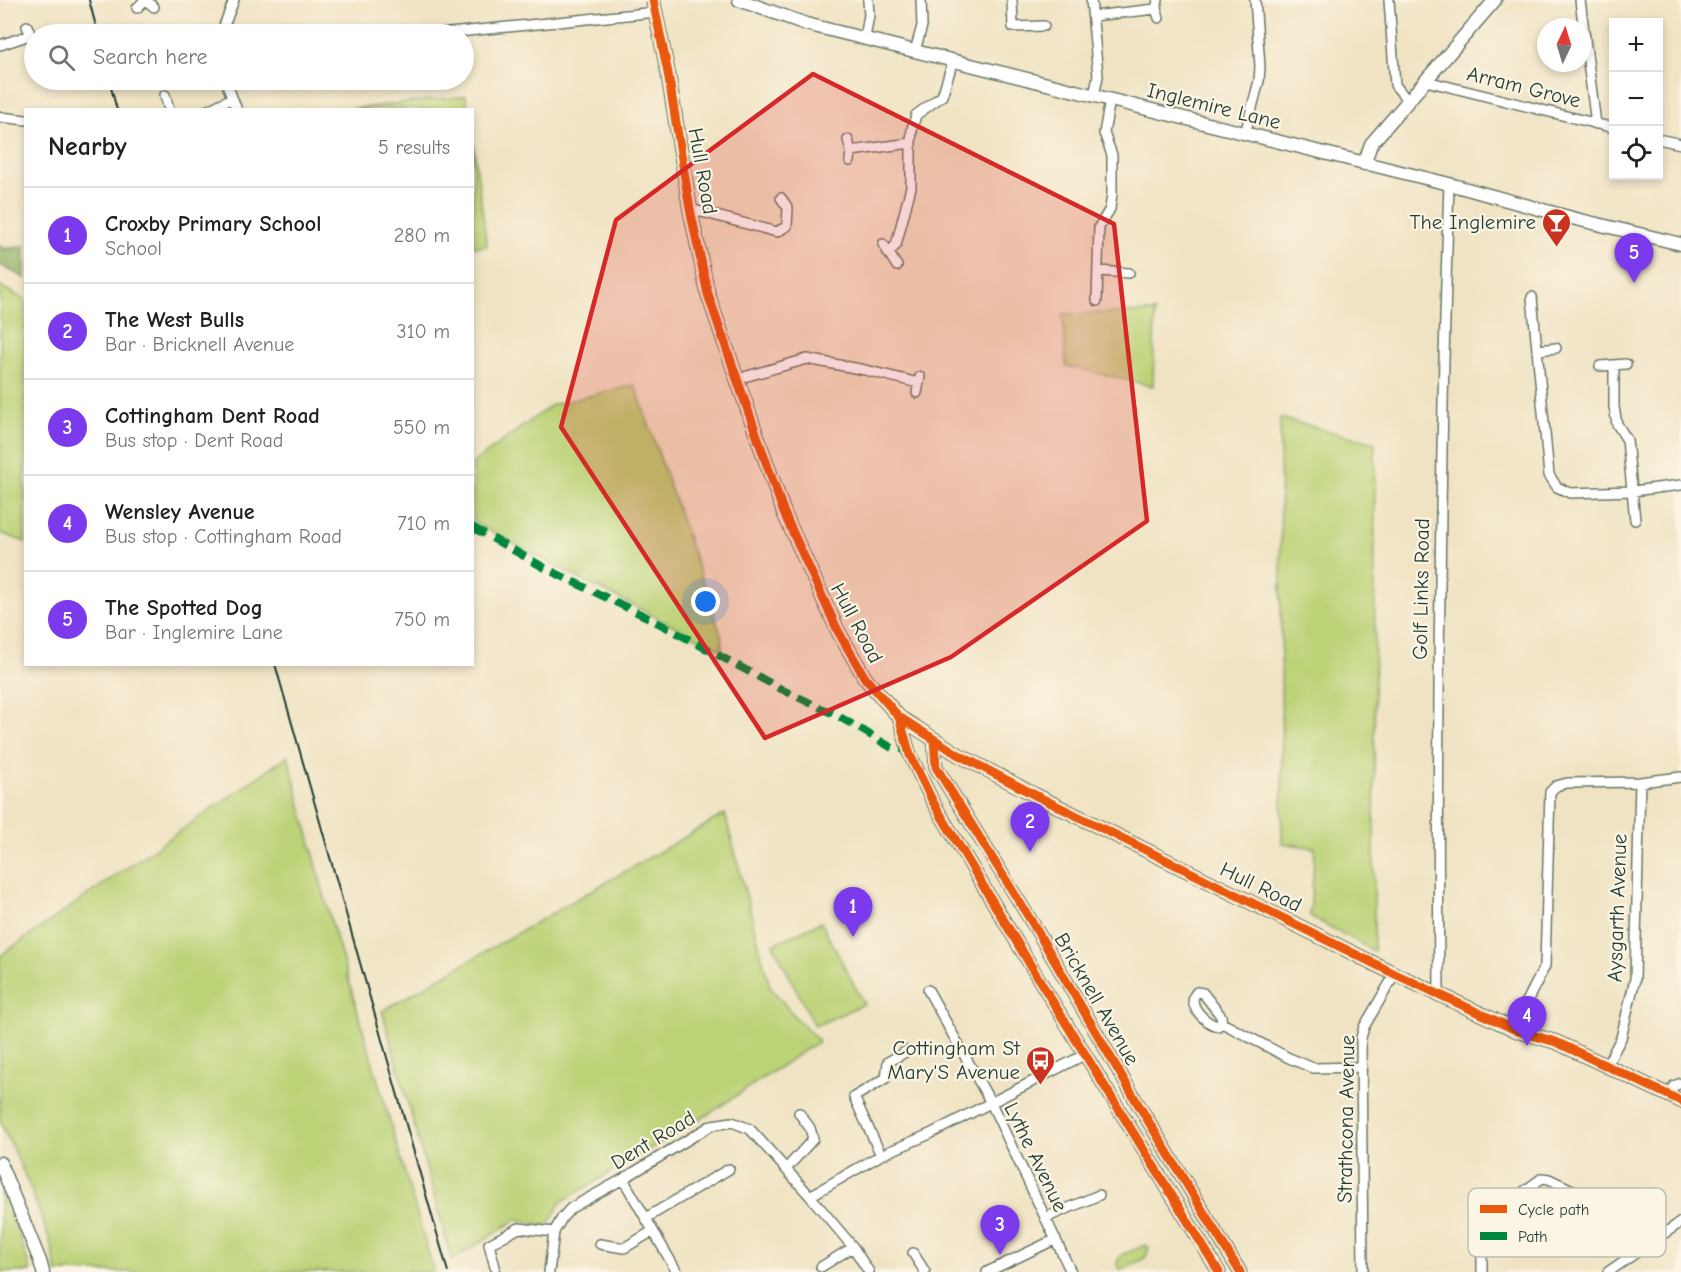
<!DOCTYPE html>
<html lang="en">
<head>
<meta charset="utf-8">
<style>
  body { margin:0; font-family:"Comic Neue",sans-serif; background:#f6f6f6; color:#202124 }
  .controls { position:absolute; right:18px; top:18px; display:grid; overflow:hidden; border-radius:0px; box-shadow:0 3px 9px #0003 }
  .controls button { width:54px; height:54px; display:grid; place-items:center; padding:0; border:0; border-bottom:2px solid #e0e0e0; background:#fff; color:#202124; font:30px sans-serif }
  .compass { position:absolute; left:1537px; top:18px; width:54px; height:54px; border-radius:50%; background:#fff; box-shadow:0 3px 9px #0003; rotate:4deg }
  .you { position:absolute; left:706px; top:602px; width:21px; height:21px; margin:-15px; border:4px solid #fff; border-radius:50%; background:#1a73e8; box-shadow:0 0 0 9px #1a73e833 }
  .badge { display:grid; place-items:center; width:39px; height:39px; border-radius:50%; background:#7c3aed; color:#fff; font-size:20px; font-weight:700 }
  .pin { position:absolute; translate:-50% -50px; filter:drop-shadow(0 2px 3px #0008) }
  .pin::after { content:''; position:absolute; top:32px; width:21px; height:18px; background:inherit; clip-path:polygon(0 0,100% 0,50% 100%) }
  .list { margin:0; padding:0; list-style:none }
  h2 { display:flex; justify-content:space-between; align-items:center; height:78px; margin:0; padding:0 24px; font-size:26px }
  h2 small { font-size:20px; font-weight:400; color:#757577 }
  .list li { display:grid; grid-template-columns:39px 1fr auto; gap:18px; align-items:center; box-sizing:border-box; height:96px; padding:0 24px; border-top:2px solid #e0e0e0 }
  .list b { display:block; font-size:22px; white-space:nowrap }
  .list p { margin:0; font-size:20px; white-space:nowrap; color:#757577 }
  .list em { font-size:20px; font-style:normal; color:#757577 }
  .icon { flex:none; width:33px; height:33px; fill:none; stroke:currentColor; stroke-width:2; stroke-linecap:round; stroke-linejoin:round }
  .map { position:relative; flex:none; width:1681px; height:1272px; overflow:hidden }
  .search { position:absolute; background:#fff; box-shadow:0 3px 9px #0003; left:24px; top:24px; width:450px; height:66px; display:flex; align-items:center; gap:15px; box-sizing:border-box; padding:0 21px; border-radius:33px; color:#757577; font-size:22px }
  .panel { position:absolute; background:#fff; box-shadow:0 3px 9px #0003; left:24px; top:108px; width:450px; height:558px; border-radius:0px }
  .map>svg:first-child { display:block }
  .green { fill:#bbd276; stroke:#6d8855; stroke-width:1.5 }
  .forest { fill:#94b467; stroke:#5a784e; stroke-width:1.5 }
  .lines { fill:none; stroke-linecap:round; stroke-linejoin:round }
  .minor-casing { stroke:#687766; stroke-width:12 }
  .tertiary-casing { stroke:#687766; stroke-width:15 }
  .secondary-casing { stroke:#687766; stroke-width:16 }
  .minor { stroke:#fff; stroke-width:9 }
  .tertiary { stroke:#fff; stroke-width:12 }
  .secondary { stroke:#f7e8c3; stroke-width:14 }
  .rail { stroke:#1f3d34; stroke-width:2 }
  .quiet { stroke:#00873e; stroke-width:8; stroke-dasharray:15 8; stroke-linecap:butt }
  .cycleway-casing { stroke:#fcf5e5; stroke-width:13 }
  .cycleway { stroke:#e8590c; stroke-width:9 }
  .marked { fill:#d62828; fill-opacity:0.2; stroke:#d62828; stroke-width:4.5; stroke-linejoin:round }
  .labels { text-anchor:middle; stroke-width:4.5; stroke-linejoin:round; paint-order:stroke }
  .street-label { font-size:21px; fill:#1f3d34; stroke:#fcf5e5 }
  .poi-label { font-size:21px; fill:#1f3d34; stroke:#fcf5e5; text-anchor:end }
  .key { fill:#fcf5e5; stroke:#babeb0; stroke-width:1.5 }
  .key-label { font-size:16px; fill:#1f3d34 }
</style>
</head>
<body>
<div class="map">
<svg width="1681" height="1272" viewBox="0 0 1681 1272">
  <rect width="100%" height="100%" fill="#fcf5e5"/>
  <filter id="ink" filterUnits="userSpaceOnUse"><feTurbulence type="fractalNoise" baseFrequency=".0167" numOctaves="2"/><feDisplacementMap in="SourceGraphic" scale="12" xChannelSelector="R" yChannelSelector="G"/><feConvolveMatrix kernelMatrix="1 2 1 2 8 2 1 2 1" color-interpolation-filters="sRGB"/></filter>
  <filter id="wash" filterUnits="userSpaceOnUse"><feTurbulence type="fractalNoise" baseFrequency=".008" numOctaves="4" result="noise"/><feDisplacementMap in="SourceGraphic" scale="24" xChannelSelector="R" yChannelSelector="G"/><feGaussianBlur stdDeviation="1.35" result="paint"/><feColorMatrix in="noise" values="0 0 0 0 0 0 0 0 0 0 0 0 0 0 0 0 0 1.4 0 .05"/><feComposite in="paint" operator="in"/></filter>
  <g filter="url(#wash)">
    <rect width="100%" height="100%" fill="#f0e3c3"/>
    <!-- green -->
    <path class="green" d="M 466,96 L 468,109 L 349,109 Z
      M 473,141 L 487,246 L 473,247 Z
      M 0,286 L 25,300 L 25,542 L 0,533 Z
      M 1155,312 L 1153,386 L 1066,366 L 1063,314 Z
      M 635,385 L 722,638 L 722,650 L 590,584 L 473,522 L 473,463 L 552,405 Z
      M 1280,418 L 1375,443 L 1374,951 L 1310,916 L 1315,848 L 1282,843 Z
      M 288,756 L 330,917 L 434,1272 L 57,1272 L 50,1241 L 28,1182 L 0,1121 L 0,956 Z
      M 725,814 L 770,987 L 796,1018 L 819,1041 L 707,1115 L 561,1202 L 547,1227 L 517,1219 L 452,1260 L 382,1011 Z
      M 821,922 L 864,1004 L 815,1026 L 773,944 Z
      M 0,1191 L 17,1229 L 31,1272 L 0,1272 Z
      M 1146,1245 L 1149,1248 L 1145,1258 L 1123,1270 L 1118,1268 L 1117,1262 L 1121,1255 Z"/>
    <!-- forest -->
    <path class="forest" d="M 0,246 L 6,249 L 25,246 L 25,278 L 0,265 Z"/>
  </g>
  <g filter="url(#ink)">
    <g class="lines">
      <defs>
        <path id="minor" d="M 146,0 L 154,7
          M 1012,0 L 1013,27 L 1044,26
          M 1091,0 L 1098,76 L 1094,96
          M 1158,0 L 1156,9 L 1159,18
          M 1389,0 L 1395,85 L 1408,101
          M 1580,0 L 1596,124
          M 137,8 L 145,0
          M 1093,16 L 1156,9
          M 27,26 L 34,44
          M 223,34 L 224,26 L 234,0
          M 439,34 L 656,12
          M 865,38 L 869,15 L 868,0
          M 0,45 L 30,35
          M 915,51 L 922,26 L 921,0
          M 227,80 L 228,87 L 237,110
          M 1426,81 L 1614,128
          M 165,95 L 169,110
          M 208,110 L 232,98
          M 0,117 L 26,120
          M 1245,134 L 1259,81 L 1260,66 L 1255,0
          M 1658,139 L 1681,144
          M 848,140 L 851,151 L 850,161
          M 851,151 L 911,143
          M 690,209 L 777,232 L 787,226 L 788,208 L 781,198
          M 883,244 L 897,266
          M 888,253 L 896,245 L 911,187 L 911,143 L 912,129 L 916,115 L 942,96 L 953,61
          M 1098,271 L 1129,273
          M 1532,297 L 1549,475 L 1557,487 L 1570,493 L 1633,491 L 1681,485
          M 1097,301 L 1099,227 L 1110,209 L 1112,194 L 1112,155 L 1104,133 L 1110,100
          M 1538,350 L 1556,348
          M 1600,366 L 1626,364
          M 1614,366 L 1614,407 L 1617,424 L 1627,440 L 1635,520
          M 737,379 L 807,359 L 865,370 L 919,383
          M 917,393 L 920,377
          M 928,990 L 991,1103 L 1071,1272
          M 1439,995 C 1437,724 1440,454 1449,184
          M 1222,1023 L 1221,1016 L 1203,993 L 1197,992 C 1185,1003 1205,1024 1218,1026 L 1222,1023 L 1289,1058 L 1313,1068 L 1362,1067
          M 1518,1031 L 1522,1011 L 1545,966 L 1550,792 L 1556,786 L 1567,783 L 1640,782 L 1681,777
          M 1606,1067 L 1621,1038 L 1635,979 L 1640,782
          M 1667,1096 L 1674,1086 L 1681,1083
          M 881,1155 L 854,1097 L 886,1078 L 888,1062 L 907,1051
          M 786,1169 L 813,1139 L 810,1128 L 799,1113
          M 623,1179 L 677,1272
          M 810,1196 L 881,1155 L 930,1134 L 1086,1054
          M 646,1218 L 729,1169
          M 1045,1218 L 1099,1195
          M 600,1244 L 624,1248 L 653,1231
          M 913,1253 L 925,1272
          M 495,1267 L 489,1244 L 519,1228 L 554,1232
          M 821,1267 L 853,1247
          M 549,1272 L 554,1232 L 562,1218 L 571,1208 L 623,1179 L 712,1125 L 732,1122 L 750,1129 L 810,1196 L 853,1247 L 869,1272
          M 987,1272 L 1056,1239
          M 1363,1272 L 1361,1038 L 1364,1027 L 1395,974
          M 1482,1272 L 1482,1228 L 1487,1219 L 1542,1178 L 1549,1179 L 1602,1204 L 1634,1254
          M 1608,1272 L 1681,1222"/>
        <path id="tertiary" d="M 739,0 L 806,24 L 1449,184 L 1572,218 L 1681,244
          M 1364,164 L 1371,144 L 1495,0
          M 899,717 L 910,755 L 933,802 L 1043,986 L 1219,1272
          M 934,740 L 936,767 L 1033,924 L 1138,1104 L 1240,1272
          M 0,1163 L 40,1261 L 43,1272"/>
        <path id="secondary" d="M 653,0 L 668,73 L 690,209 L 708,294 L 737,379 L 784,513 L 838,631 L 865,678 L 899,717 L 959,755 L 1035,795 L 1395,974 L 1518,1031 L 1556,1042 L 1681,1101"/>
      </defs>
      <!-- minor casing -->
      <use href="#minor" class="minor-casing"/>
      <!-- tertiary casing -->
      <use href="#tertiary" class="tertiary-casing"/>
      <!-- secondary casing -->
      <use href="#secondary" class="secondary-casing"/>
      <!-- minor -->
      <use href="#minor" class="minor"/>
      <!-- tertiary -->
      <use href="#tertiary" class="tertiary"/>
      <!-- secondary -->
      <use href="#secondary" class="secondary"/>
      <!-- rail -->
      <path class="rail" d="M 89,0 L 98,34
        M 109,80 L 117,110
        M 275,664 L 448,1272"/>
      <!-- quiet -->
      <path class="quiet" d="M 472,527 L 545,568 L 653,620 L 783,690 L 838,716 L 894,749 L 908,749"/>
      <defs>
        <path id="cycleway" d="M 653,0 L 668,73 L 690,209 L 708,294 L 737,379 L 784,513 L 838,631 L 865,678 L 899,717 L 959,755 L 1035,795 L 1395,974 L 1518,1031 L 1556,1042 L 1681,1101
          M 899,717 L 910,755 L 933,802 L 1043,986 L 1219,1272
          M 934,740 L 936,767 L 1033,924 L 1138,1104 L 1240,1272"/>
      </defs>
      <!-- cycleway casing -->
      <use href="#cycleway" class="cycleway-casing"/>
      <!-- cycleway -->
      <use href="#cycleway" class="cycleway"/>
    </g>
  </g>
  <!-- marked area -->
  <path class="marked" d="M 813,74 L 1114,224 L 1147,521 L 951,657 L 765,738 L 561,427 L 616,220 Z"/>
  <!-- icons -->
  <defs>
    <symbol id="bar-pin" viewBox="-11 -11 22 30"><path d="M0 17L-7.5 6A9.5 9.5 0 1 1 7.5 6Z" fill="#c8321e" stroke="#fcf5e5"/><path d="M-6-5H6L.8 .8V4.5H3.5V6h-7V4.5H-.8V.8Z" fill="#fff"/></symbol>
    <symbol id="bus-pin" viewBox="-11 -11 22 30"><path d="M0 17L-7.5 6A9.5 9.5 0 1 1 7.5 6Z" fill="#c8321e" stroke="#fcf5e5"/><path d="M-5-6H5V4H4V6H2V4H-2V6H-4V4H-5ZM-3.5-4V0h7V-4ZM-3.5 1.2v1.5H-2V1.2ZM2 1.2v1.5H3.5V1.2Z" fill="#fff"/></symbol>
  </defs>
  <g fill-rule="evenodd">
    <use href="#bar-pin" x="1540" y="206" width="33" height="45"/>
    <use href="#bus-pin" x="1024" y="1044" width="33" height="45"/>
  </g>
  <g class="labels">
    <!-- street labels -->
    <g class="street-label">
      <text transform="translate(1524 87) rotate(14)" y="7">Arram Grove</text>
      <text transform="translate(1214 106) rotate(14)" y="7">Inglemire Lane</text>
      <text transform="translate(703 171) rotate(80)" y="7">Hull Road</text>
      <text transform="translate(1421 589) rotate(-89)" y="7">Golf Links Road</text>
      <text transform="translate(857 623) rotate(62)" y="7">Hull Road</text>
      <text transform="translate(1261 887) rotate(26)" y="7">Hull Road</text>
      <text transform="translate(1617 908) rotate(-88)" y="7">Aysgarth Avenue</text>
      <text transform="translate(1097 999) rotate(60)" y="7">Bricknell Avenue</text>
      <text transform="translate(1346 1119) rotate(-89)" y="7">Strathcona Avenue</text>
      <text transform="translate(653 1140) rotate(-31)" y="7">Dent Road</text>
      <text transform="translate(1036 1157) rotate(64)" y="7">Lythe Avenue</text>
    </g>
    <!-- poi labels -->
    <g class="poi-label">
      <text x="1536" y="229">The Inglemire</text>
      <text x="1020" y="1055">Cottingham St<tspan x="1020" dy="24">Mary'S Avenue</tspan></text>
    </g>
  </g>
  <!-- legend -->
  <rect x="1468" y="1188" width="198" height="69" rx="9" class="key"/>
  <rect x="1480" y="1205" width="27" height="8" fill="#e8590c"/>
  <rect x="1480" y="1232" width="27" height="8" fill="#00873e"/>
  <g class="key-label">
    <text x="1518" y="1215">Cycle path</text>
    <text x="1518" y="1242">Path</text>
  </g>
</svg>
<div class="controls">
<button>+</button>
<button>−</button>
<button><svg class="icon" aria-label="locate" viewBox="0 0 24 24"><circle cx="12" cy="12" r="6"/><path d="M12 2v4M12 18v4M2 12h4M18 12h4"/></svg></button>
</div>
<svg class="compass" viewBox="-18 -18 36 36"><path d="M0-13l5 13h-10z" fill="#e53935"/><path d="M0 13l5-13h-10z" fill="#757577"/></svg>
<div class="you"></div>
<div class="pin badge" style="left:853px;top:937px">1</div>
<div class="pin badge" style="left:1030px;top:852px">2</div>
<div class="pin badge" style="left:1000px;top:1255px">3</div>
<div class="pin badge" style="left:1527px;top:1046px">4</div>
<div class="pin badge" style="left:1634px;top:283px">5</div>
<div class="search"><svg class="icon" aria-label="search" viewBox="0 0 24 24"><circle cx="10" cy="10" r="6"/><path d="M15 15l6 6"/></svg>Search here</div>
<section class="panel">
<h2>Nearby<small>5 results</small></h2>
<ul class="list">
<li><span class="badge">1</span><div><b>Croxby Primary School</b><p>School</p></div><em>280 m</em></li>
<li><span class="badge">2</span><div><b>The West Bulls</b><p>Bar · Bricknell Avenue</p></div><em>310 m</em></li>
<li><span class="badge">3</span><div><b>Cottingham Dent Road</b><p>Bus stop · Dent Road</p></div><em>550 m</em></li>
<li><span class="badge">4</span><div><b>Wensley Avenue</b><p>Bus stop · Cottingham Road</p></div><em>710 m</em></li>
<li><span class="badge">5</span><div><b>The Spotted Dog</b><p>Bar · Inglemire Lane</p></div><em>750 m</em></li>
</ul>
</section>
</div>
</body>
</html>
